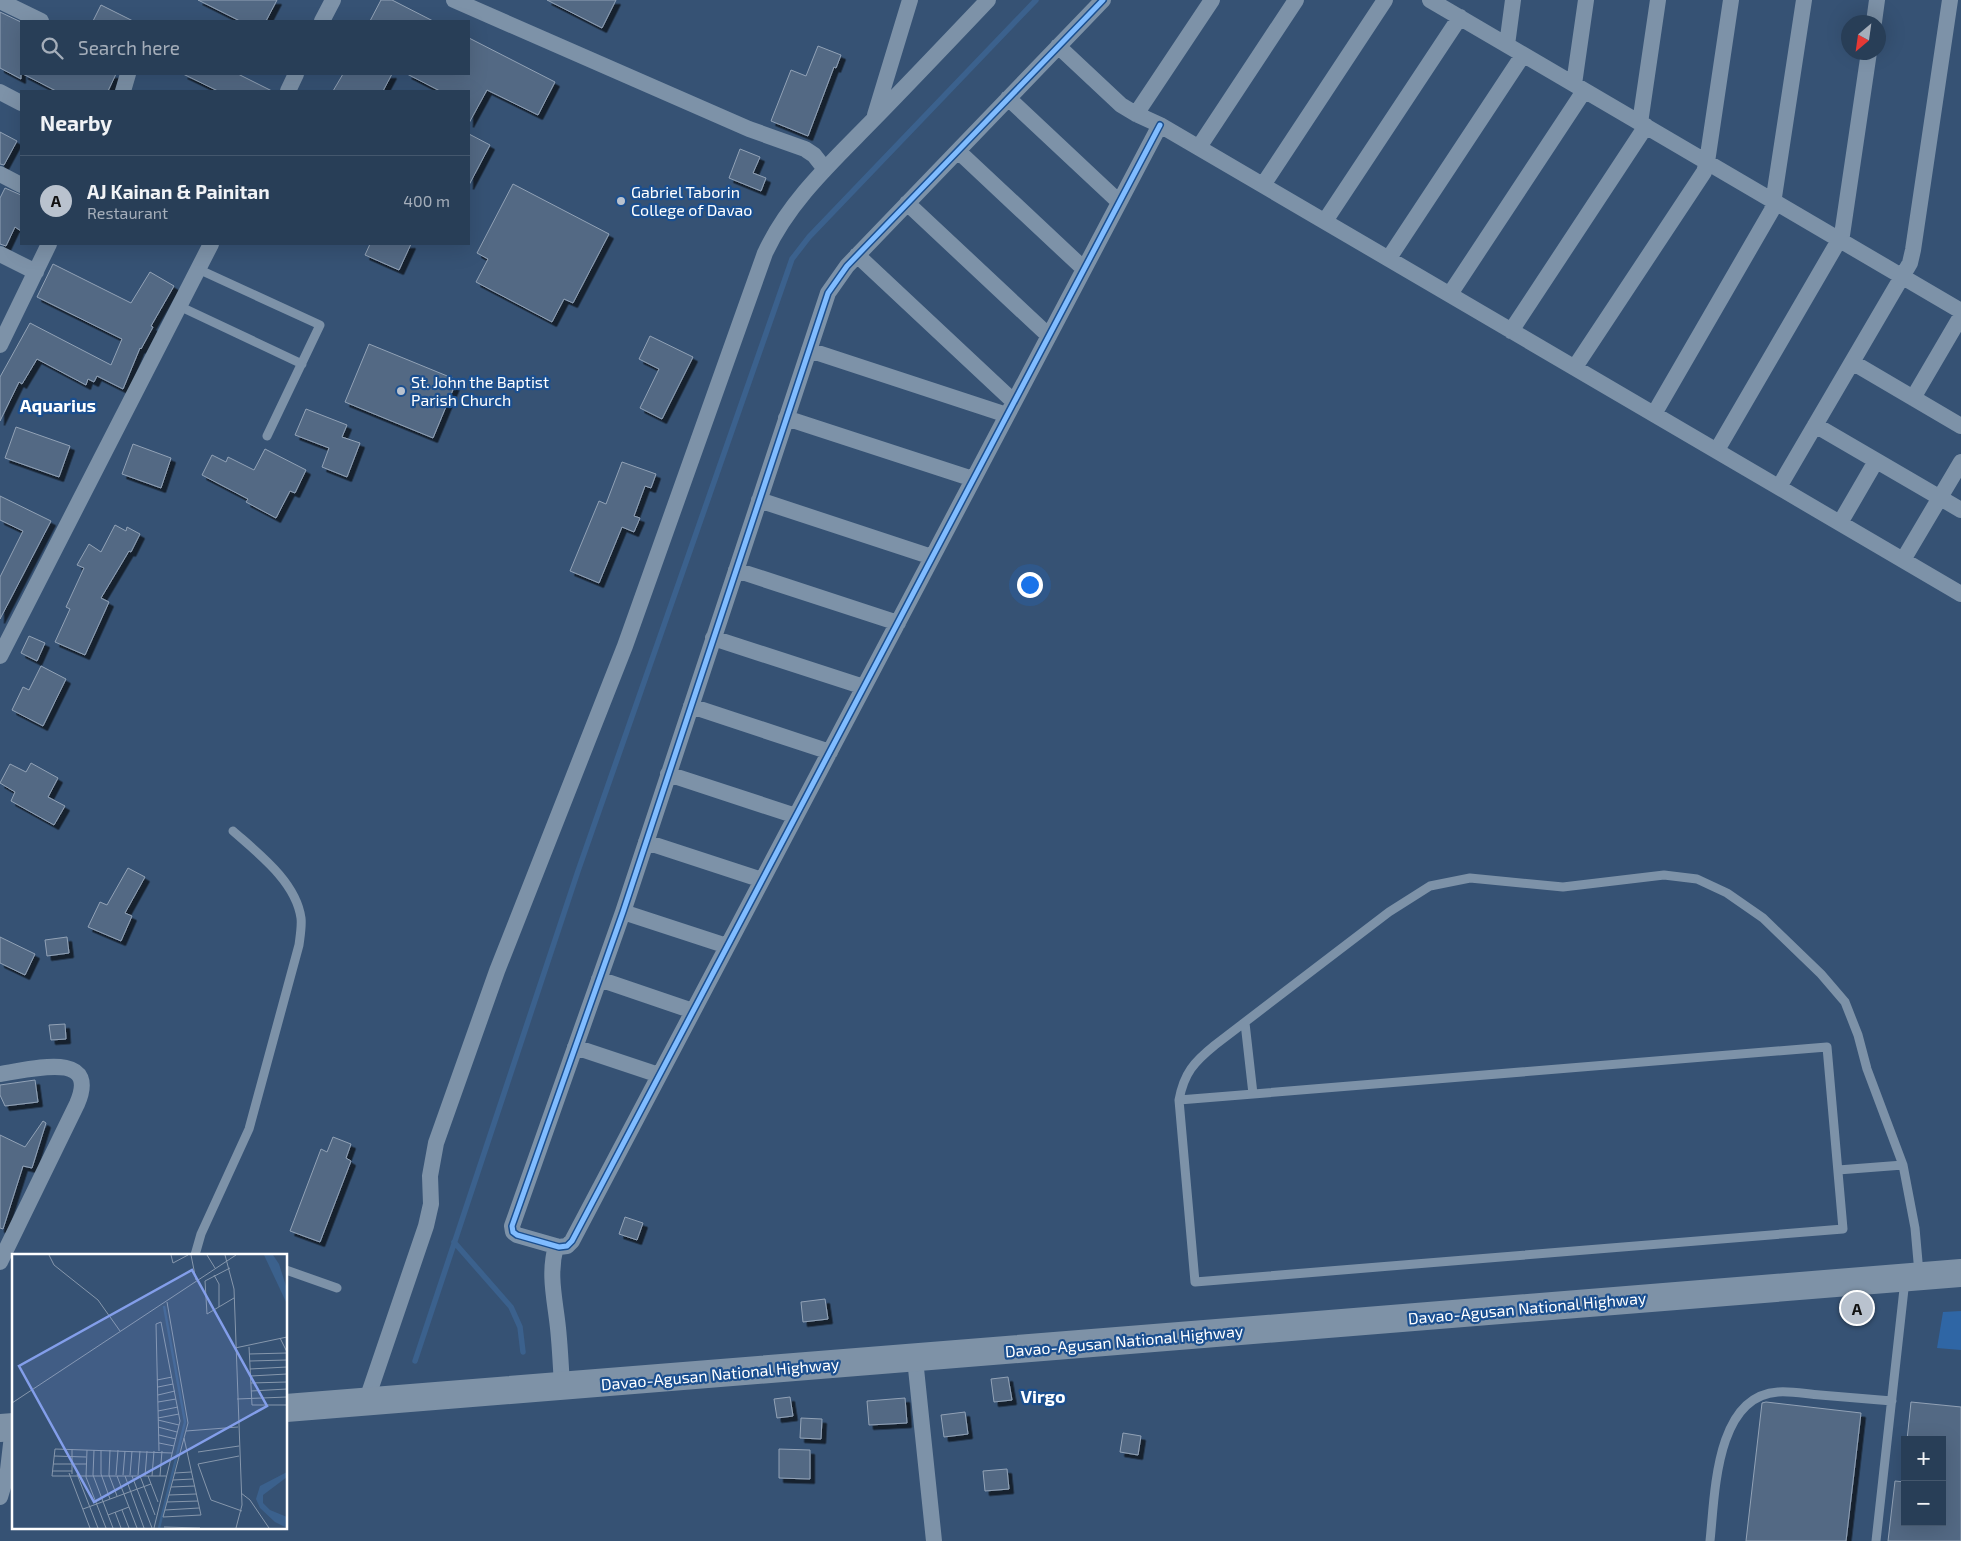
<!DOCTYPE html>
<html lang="en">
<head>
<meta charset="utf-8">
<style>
  body { margin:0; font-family:"Exo 2",sans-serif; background:#344961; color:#f1f3f6 }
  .controls { position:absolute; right:15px; bottom:15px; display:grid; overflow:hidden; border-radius:0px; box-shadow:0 5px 20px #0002 }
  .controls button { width:45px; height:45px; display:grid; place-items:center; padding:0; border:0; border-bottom:1px solid #44576d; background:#283e57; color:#f1f3f6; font:25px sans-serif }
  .compass { position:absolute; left:1841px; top:15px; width:45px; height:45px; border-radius:50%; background:#283e57; box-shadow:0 5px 20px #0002; rotate:209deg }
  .you { position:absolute; left:1029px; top:584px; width:18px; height:18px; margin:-12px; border:4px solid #fff; border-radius:50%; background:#1a73e8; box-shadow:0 0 0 8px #1a73e833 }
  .badge { display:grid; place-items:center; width:32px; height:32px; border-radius:50%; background:#b9c2ce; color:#111; font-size:16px; font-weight:700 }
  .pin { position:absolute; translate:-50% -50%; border:2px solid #fff; box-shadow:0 1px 5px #0006 }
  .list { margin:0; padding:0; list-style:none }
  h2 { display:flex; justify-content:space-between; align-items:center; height:65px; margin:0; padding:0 20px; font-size:21px }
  h2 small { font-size:16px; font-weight:400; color:#a5aeba }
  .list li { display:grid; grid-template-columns:32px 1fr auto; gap:15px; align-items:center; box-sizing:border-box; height:90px; padding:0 20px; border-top:1px solid #44576d }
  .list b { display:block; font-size:19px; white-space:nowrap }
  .list p { margin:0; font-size:16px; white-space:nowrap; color:#a5aeba }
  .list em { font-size:16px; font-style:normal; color:#a5aeba }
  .icon { flex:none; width:28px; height:28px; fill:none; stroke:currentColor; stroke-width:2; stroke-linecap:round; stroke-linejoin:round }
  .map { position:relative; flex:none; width:1961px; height:1541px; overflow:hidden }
  .search { position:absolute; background:#283e57; box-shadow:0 5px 20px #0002; left:20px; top:20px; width:450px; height:55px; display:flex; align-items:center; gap:12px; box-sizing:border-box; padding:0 18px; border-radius:0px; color:#a5aeba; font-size:19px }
  .panel { position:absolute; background:#283e57; box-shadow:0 5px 20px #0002; left:20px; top:90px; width:450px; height:155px; border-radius:0px }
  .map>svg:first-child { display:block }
  .green { fill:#2f66a5 }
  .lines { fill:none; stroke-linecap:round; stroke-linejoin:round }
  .stream { stroke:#3b618d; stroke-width:5.5 }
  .building { fill:#526984; stroke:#92a2b6; filter:url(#shadow) }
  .lane { stroke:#7d92a8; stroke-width:9 }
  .street { stroke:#7d92a8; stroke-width:16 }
  .highway { stroke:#7e92a7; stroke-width:28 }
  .cycleway-casing { stroke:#1b4f8f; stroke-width:8 }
  .cycleway { stroke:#80bcff; stroke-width:5 }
  .poi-dot { fill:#b9c2ce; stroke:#1b4f8f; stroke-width:2 }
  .labels { text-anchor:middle; stroke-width:4.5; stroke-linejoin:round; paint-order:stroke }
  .poi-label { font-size:16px; fill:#fff; stroke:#1b4f8f; text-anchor:start }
  .street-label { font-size:16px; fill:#fff; stroke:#1b4f8f }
  .neighbourhood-label { font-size:18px; font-weight:bold; fill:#fff; stroke:#1b4f8f }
  .inset-river { fill:none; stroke:#3b618d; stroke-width:2.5 }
  .inset-road { fill:none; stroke:#8697ac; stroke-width:1 }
  .view { fill:#839eea; fill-opacity:0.15; stroke:#839eea; stroke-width:2.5 }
  .inset-edge { fill:none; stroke:#fff; stroke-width:2.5 }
</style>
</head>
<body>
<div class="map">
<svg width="1961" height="1541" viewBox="0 0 1961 1541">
  <defs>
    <filter id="shadow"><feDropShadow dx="4.5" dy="4.5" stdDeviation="0" flood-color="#0009"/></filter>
  </defs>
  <rect width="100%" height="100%" fill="#365274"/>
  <!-- green -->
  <path class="green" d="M 1961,1311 L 1961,1350 L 1937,1348 L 1943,1312 Z"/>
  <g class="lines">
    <!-- stream -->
    <path class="stream" d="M 454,1242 L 511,1307 L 520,1327 L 523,1352
      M 415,1361 L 578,871 L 792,259 L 809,237 L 1036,0"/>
  </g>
  <!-- building -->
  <path class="building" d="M 198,0 L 277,0 L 266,21 L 240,21 Z
    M 381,0 L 392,0 L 433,21 L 370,21 Z
    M 547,0 L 616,0 L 602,28 Z
    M 101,5 L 133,21 L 93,21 Z
    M 0,12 L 21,22 L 21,79 L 0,68 Z
    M 469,38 L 555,82 L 538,115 L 487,90 L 469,123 L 469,91 L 440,91 L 407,74 L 469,74 Z
    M 818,46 L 841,55 L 836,68 L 834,67 L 808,136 L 771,121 L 791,70 L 806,76 Z
    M 23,74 L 116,74 L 108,91 L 56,91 Z
    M 183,74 L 238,74 L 272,91 L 218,91 Z
    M 343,74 L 392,74 L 383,91 L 333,91 Z
    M 0,132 L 17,141 L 4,165 L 0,164 Z
    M 469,134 L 490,145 L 469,185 Z
    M 740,149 L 760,157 L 753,173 L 766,178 L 761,191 L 729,178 Z
    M 513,184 L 609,234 L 573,303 L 564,299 L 552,322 L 476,282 L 488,259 L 477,253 Z
    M 5,188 L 21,195 L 21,231 L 15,227 L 6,246 L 0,244 L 0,198 Z
    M 370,244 L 411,244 L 399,270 L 365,255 Z
    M 53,264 L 131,303 L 150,272 L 174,286 L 151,326 L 153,327 L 141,349 L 140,348 L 123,389 L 97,376 L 94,382 L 88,379 L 86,385 L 37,359 L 22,384 L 19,382 L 0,421 L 0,377 L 30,323 L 111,365 L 122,339 L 37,297 Z
    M 650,336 L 693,357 L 662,419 L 640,408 L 659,369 L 639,359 Z
    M 369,344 L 457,380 L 433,438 L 345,402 Z
    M 306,409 L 347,425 L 342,437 L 360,443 L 347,477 L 322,467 L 329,448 L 295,435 Z
    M 16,427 L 70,446 L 59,477 L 5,458 Z
    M 133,444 L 171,458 L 161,488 L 122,474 Z
    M 265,449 L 306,470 L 295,493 L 290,491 L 276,518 L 246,502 L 248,499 L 202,475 L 212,455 L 226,462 L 228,457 L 254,470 Z
    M 622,462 L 656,474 L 651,488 L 645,486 L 634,516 L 640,518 L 634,532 L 622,527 L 599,583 L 570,571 L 599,501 L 606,504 Z
    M 0,496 L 51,521 L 0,619 L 0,577 L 23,531 L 0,520 Z
    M 115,525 L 126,531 L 127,527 L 140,534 L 131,552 L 129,551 L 101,598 L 109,602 L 85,655 L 55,642 L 70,609 L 66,607 L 84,568 L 77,565 L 89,544 L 101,552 Z
    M 29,636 L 45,643 L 37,661 L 21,653 Z
    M 41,666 L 66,679 L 43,726 L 12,710 L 23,687 L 29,690 Z
    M 31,763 L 58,778 L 48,797 L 65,806 L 54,825 L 11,801 L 15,792 L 0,783 L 10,764 L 26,772 Z
    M 128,868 L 145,877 L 125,913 L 132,916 L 121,941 L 88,927 L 100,902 L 107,905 Z
    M 0,937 L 35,954 L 25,975 L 0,963 Z
    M 67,937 L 69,953 L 47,956 L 45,940 Z
    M 65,1024 L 66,1039 L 51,1040 L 49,1025 Z
    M 35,1080 L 38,1102 L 5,1106 L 0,1095 L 0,1085 Z
    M 43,1121 L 46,1123 L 32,1168 L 23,1166 L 3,1229 L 0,1228 L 0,1135 L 25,1147 Z
    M 333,1137 L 351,1144 L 346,1158 L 351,1161 L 320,1242 L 290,1231 L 321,1149 L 327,1152 Z
    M 625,1217 L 643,1223 L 637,1240 L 619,1234 Z
    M 825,1299 L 828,1319 L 803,1322 L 801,1302 Z
    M 1008,1377 L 1012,1400 L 994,1402 L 991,1379 Z
    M 790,1397 L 793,1416 L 777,1418 L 774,1399 Z
    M 905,1398 L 907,1423 L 869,1425 L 867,1401 Z
    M 1766,1402 L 1861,1413 L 1846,1541 L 1746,1541 L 1762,1403 Z
    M 1911,1402 L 1961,1407 L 1961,1541 L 1888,1541 L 1895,1481 L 1905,1482 L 1905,1522 L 1942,1522 L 1942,1440 L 1907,1440 Z
    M 965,1412 L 968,1434 L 944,1437 L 941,1415 Z
    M 801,1418 L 822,1419 L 821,1439 L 800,1438 Z
    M 1123,1433 L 1141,1436 L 1138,1455 L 1120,1452 Z
    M 779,1449 L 810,1450 L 810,1479 L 779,1478 Z
    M 1007,1469 L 1009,1489 L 985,1491 L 983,1471 Z"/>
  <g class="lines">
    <!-- lane -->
    <path class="lane" d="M 198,269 L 320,325 L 267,436
      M 179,306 L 302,364
      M 1245,1023 L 1253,1094
      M 1179,1100 L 1827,1047 L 1843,1229 L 1195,1282 L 1179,1100 C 1184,1073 1194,1062 1215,1045 L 1389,912 L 1430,886 L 1470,878 L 1563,887 L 1664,875 L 1697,879 L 1727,893 L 1763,918 L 1821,974 L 1845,1002 L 1858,1035 L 1867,1069 L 1903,1165 L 1915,1228 L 1919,1273
      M 1838,1170 L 1903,1165
      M 195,1255 L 201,1234 L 249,1129 L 299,945 C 300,937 302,926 301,918 C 296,882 259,854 233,831
      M 286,1270 L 337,1288
      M 1710,1541 C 1715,1495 1715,1396 1778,1392 C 1792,1391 1806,1394 1820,1395 C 1844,1397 1868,1399 1892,1401
      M 1876,1541 L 1905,1280"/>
    <!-- street -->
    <path class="street" d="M 454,0 L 749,129 L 805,149 L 814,155 L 825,169
      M 1103,0 L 847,266 L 828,293 L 623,912 L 512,1226 L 513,1232 L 517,1235 L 559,1247 L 567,1246 L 572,1241 L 1160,125
      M 1430,0 L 1961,311
      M 0,1 L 41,21
      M 322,21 L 333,0
      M 1874,22 L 1877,0
      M 1507,45 L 1513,0
      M 1058,46 L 1121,105 L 1136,114 L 1160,125 L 1961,594
      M 1574,84 L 1586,0
      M 123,91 L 128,74
      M 288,91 L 296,74
      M 0,92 L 21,103
      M 1008,98 L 1119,202
      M 1136,114 L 1212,0
      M 875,115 L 910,0
      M 1640,123 L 1658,0
      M 1199,147 L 1296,0
      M 958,151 L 1084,269
      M 0,174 L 21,185
      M 1263,185 L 1385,0
      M 907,203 L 1049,336
      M 1325,221 L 1460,17
      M 0,254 L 36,272
      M 857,255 L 1014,402
      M 1389,258 L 1523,55
      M 1450,294 L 1584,91
      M 1511,331 L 1646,126
      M 0,345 L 49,244
      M 809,350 L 1007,415
      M 1852,362 L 1961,426
      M 1575,367 L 1704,172 L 1707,162 L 1731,0
      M 1913,398 L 1961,316
      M 1654,414 L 1772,210 L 1804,0
      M 786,418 L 973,479
      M 1815,425 L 1961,510
      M 1717,450 L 1842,235 L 1869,52
      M 1779,487 L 1910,263 L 1913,250 L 1950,0
      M 759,500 L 932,557
      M 1840,523 L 1876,461
      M 1903,560 L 1961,462
      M 736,570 L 898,623
      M 713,638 L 864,687
      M 0,656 L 211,244
      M 691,706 L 830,752
      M 668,774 L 796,816
      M 646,842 L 762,880
      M 623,912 L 727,946
      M 599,979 L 693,1011
      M 575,1047 L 659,1075
      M 0,1074 C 29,1070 101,1049 77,1104 L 0,1262
      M 556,1246 C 548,1275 555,1299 558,1328 C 560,1347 561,1367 562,1387
      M 915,1359 L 934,1541
      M 366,1402 L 426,1226 L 431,1204 L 430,1176 L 436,1143 L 497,971 L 625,646 L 765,253 C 789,201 832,162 872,121 C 911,81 950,40 988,0
      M 0,1497 L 8,1470 L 13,1427"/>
    <!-- highway -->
    <path class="highway" d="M 286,1408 L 1961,1273
      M 0,1428 L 14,1427"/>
    <defs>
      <path id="cycleway" d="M 1103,0 L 847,266 L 828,293 L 623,912 L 512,1226 L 513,1232 L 517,1235 L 559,1247 L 567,1246 L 572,1241 L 1160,125"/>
    </defs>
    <!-- cycleway casing -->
    <use href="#cycleway" class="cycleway-casing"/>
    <!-- cycleway -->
    <use href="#cycleway" class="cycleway"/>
  </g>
  <!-- markers -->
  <g class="poi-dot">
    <circle cx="621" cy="201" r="5"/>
    <circle cx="401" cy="391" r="5"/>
  </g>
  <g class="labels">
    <!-- poi labels -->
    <g class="poi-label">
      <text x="631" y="198">Gabriel Taborin<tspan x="631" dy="18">College of Davao</tspan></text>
      <text x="411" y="388">St. John the Baptist<tspan x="411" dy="18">Parish Church</tspan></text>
    </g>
    <!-- street labels -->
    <g class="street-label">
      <text transform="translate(1527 1308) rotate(-5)" y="6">Davao-Agusan National Highway</text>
      <text transform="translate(1124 1341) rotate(-5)" y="6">Davao-Agusan National Highway</text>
      <text transform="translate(720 1374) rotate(-5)" y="6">Davao-Agusan National Highway</text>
    </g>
    <!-- neighbourhood labels -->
    <g class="neighbourhood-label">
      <text x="58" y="412">Aquarius</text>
      <text x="1043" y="1403">Virgo</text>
    </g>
  </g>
  <!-- overview -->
  <g transform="translate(12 1254)">
    <rect width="275" height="275" fill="#365274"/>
    <path d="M 252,1 L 261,1 L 267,10 L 275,35 L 275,50 ZM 275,218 L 275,223 L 251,241 L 251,249 L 258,256 L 275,263 L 275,274 L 263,268 L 248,254 L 244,245 L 248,232 Z" fill="#3b618d"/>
    <path class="inset-river" d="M 147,274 L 173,168 L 152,52"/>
    <path class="inset-road" d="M 37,1 L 42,11 L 86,46 L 108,77M 159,1 L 161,9 L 176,1M 179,1 L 184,26M 195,1 L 203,14M 213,1 L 222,35 L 230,251 L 224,274M 218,14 L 193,27 L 195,60 L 222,44M 202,21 L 207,30 L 207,53M 155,48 L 176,169 L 151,263 L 189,261 L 172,184M 268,84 L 275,98M 237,93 L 240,151 L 275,151M 223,94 L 275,83M 237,100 L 275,99M 238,107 L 275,106M 238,115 L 275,113M 239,122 L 275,120M 145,126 L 160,123M 239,129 L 275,128M 146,133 L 161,130M 239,137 L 275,135M 146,141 L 163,137M 225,145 L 275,143M 146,148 L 164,145M 0,149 L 224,1M 146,157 L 166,153M 146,164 L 167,160M 146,166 L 167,171M 146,173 L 165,178M 174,177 L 226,173M 147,181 L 164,185M 147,189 L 162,192M 75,196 L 74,223 L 94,274M 82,196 L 81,221 L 101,274M 89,196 L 89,220 L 98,245M 98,196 L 97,221 L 105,242M 186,198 L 227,192M 42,202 L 74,203M 227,202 L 186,210 L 199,246 L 230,257M 41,210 L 74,210M 41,217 L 60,217M 57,219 L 78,274M 163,219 L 179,218M 60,220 L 60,195M 65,220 L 86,274M 104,221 L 106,196M 111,221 L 113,197M 118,221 L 120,197M 126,221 L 128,197M 105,222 L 125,274M 113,222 L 132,274M 120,222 L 140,274M 128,222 L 143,261M 133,222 L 135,197M 136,222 L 146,248M 140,222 L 142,197M 148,222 L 150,197M 154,222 L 40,222 L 43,195 L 160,199M 161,226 L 181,225M 159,233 L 183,232M 229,239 L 238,246 L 257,274M 157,241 L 184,240M 155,248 L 186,247M 71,255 L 139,230M 110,256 L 117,274M 153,256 L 187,254M 103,258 L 109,274M 96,261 L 117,253M 152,273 L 188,274M 142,274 L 168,167 L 149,68 L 144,70 L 147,197"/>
    <path class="view" d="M 180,16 L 255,152 L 82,248 L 7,112 Z"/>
    <rect width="275" height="275" class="inset-edge"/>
  </g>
</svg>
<div class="controls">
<button>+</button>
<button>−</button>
</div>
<svg class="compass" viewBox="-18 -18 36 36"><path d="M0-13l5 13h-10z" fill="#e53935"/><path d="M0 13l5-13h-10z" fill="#a5aeba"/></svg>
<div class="you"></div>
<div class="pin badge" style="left:1857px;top:1308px">A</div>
<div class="search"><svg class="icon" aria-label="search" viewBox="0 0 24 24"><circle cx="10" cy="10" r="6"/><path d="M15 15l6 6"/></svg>Search here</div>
<section class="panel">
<h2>Nearby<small></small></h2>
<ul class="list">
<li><span class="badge">A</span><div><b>AJ Kainan &amp; Painitan</b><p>Restaurant</p></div><em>400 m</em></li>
</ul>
</section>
</div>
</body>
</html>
